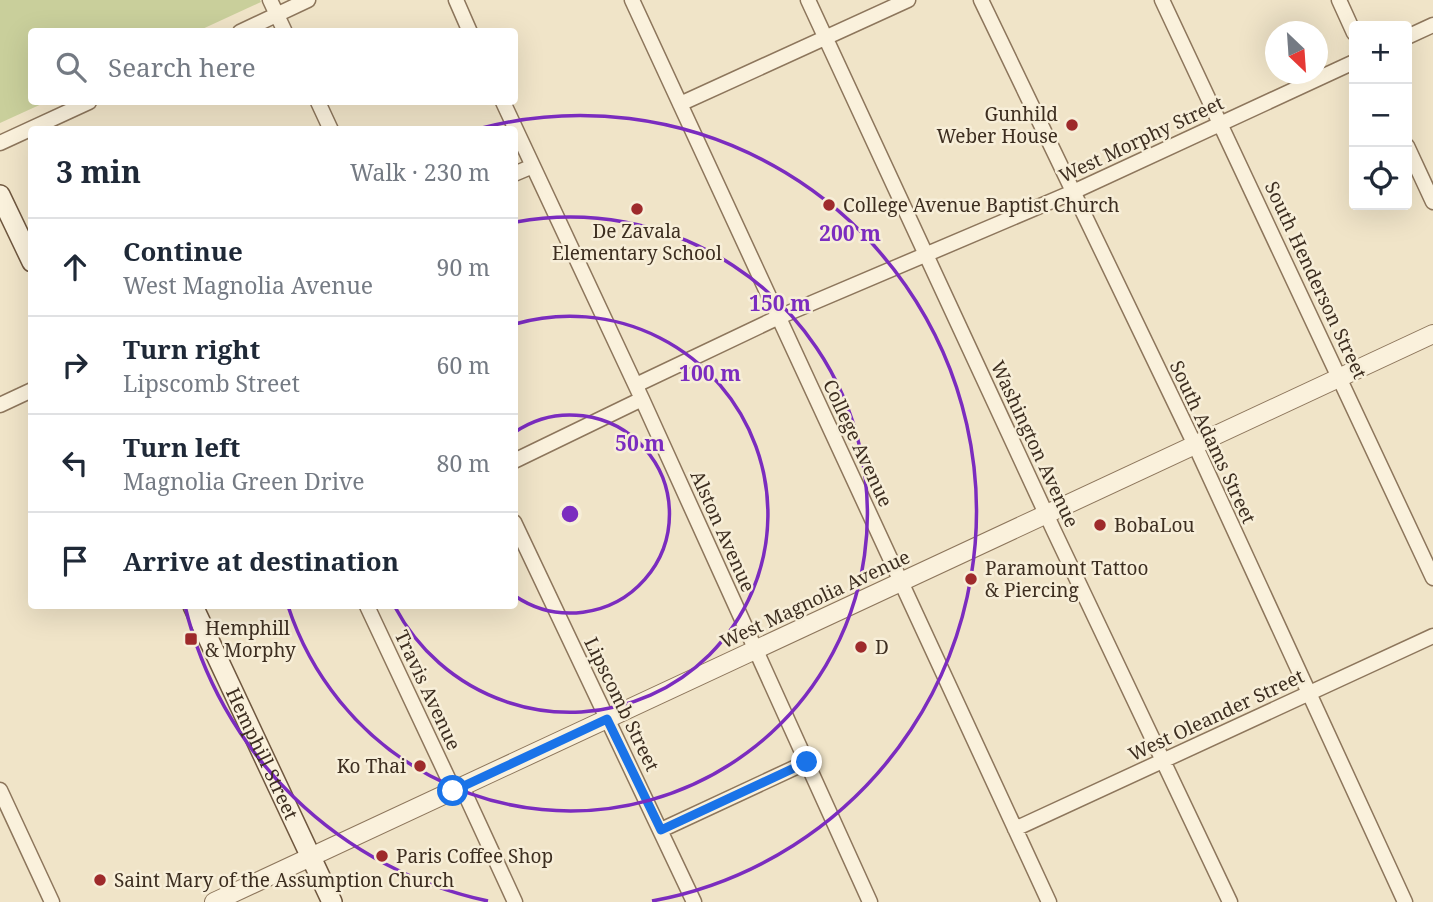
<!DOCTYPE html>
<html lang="en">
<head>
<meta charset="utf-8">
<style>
  body { margin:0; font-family:"Noto Serif",serif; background:#f2f2f3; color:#1f2937 }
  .controls { position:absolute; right:21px; top:21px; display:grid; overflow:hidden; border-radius:7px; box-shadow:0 7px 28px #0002 }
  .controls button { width:63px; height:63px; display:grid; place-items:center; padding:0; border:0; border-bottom:2px solid #e0e1e3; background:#fff; color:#1f2937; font:35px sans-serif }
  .compass { position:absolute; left:1265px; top:21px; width:63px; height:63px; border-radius:50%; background:#fff; box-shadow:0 7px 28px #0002; rotate:155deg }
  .stop { position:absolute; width:21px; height:21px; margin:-16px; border:5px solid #1a73e8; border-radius:50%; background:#fff }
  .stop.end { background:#1a73e8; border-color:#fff; box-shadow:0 2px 7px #0008 }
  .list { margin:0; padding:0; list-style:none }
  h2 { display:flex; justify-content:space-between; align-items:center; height:91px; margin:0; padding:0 28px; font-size:30px }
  h2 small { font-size:23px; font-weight:400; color:#747a83 }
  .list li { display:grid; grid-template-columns:46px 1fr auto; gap:21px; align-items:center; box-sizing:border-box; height:98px; padding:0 28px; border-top:2px solid #e0e1e3 }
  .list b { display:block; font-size:26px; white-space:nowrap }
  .list p { margin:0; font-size:23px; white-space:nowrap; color:#747a83 }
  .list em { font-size:23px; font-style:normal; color:#747a83 }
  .icon { flex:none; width:38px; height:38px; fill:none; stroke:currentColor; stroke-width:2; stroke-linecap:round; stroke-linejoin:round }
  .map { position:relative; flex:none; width:1433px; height:902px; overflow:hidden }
  .search { position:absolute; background:#fff; box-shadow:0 7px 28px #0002; left:28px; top:28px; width:490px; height:77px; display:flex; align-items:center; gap:18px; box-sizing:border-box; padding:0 24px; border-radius:7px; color:#747a83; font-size:26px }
  .panel { position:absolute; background:#fff; box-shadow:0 7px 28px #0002; left:28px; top:126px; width:490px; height:483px; border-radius:7px }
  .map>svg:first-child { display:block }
  .green { fill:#c9cf9b }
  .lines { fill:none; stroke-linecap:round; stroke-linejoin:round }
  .minor-casing { stroke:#8d765c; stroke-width:17 }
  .tertiary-casing { stroke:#8d765c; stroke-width:20 }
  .secondary-casing { stroke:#6f573f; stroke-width:22 }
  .minor { stroke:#faf1dc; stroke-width:14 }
  .tertiary { stroke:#faf1dc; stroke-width:18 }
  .secondary { stroke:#faf1dc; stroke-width:19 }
  .route { stroke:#1a73e8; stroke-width:9 }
  .ring { fill:none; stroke:#7b2cbf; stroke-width:3.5 }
  .poi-dot { fill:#9e2a2b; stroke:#f7eed8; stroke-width:2.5 }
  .labels { text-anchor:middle; stroke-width:5; stroke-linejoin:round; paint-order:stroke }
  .poi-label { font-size:19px; fill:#3d2e20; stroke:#f7eed8; text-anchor:start }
  .street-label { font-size:19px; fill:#3d2e20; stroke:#f7eed8 }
  .centre { fill:#7b2cbf; stroke:#f7eed8; stroke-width:3.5 }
  .ring-label { font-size:21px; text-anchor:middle; font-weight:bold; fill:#7b2cbf; stroke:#f7eed8; stroke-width:5; stroke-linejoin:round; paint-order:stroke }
</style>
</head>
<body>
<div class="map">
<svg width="1433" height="902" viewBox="0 0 1433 902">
  <rect width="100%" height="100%" fill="#f0e4c8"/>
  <!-- green -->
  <path class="green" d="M 0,0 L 260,0 L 261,2 L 198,31 L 32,32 L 32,102 L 46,102 L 0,123 Z"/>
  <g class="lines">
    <defs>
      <path id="minor" d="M 270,0 L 285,32
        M 456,0 L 470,32
        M 632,0 L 1049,902
        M 808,0 L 1054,531 L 1230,902
        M 981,0 L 1195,445 L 1405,902
        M 1162,0 L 1433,578
        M 1339,0 L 1354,33
        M 240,32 L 308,0
        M 1407,37 L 1433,25
        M 318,102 L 331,130
        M 503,102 L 642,399 L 870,902
        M 680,104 L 908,0
        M 0,143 L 89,102
        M 1407,146 L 1433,202
        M 514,174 L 533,166
        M 636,385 L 779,317 L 1073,192 L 1354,62
        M 0,405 L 32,390
        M 514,461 L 642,399
        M 514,522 L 694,902
        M 367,606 L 454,791
        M 462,787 L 515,902
        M 0,790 L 52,902
        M 1015,829 L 1433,636
        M 661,830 L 807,762"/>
      <path id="tertiary" d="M 214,902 L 1433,334"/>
      <g id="secondary">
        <path d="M 0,195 L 32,262"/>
        <path id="s1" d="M 193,606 L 332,902"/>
      </g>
    </defs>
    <!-- minor casing -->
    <use href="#minor" class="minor-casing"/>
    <!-- tertiary casing -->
    <use href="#tertiary" class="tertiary-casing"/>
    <!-- secondary casing -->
    <use href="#secondary" class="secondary-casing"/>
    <!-- minor -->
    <use href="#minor" class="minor"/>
    <!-- tertiary -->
    <use href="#tertiary" class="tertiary"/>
    <!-- secondary -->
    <use href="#secondary" class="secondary"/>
  </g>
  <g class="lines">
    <!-- route -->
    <path class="route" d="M 453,791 L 607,719 L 661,830 L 807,762"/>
  </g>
  <!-- distance rings -->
  <g class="ring">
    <path d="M515 432A99 99 0 1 1 515 596"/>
    <path d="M515 324A198 198 0 1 1 395 607"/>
    <path d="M516 222A297 297 0 1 1 288 606"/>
    <path d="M488 901A396 396 0 0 1 185 606M478 129A396 396 0 1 1 652 901"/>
  </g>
  <!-- markers -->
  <g class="poi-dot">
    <circle cx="1072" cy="125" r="7"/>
    <circle cx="829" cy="205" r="7"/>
    <circle cx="637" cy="209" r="7"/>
    <circle cx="1100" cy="525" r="7"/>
    <circle cx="971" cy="579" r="7"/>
    <rect x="184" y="632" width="14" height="14" rx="3.5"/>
    <circle cx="861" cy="647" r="7"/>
    <circle cx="420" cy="766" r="7"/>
    <circle cx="382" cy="856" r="7"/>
    <circle cx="100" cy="880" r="7"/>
  </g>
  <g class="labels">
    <!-- poi labels -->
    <g class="poi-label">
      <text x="1058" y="121" text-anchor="end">Gunhild<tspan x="1058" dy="22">Weber House</tspan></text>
      <text x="843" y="212">College Avenue Baptist Church</text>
      <text x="637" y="238" text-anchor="middle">De Zavala<tspan x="637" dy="22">Elementary School</tspan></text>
      <text x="1114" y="532">BobaLou</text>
      <text x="985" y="575">Paramount Tattoo<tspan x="985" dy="22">&amp; Piercing</tspan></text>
      <text x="205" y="635">Hemphill<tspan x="205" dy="22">&amp; Morphy</tspan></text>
      <text x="875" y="654">D</text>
      <text x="406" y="773" text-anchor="end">Ko Thai</text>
      <text x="396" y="863">Paris Coffee Shop</text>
      <text x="114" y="887">Saint Mary of the Assumption Church</text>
    </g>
    <!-- street labels -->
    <g class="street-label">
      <text transform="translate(1141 139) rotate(-25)" y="7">West Morphy Street</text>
      <text transform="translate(1316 280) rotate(65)" y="7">South Henderson Street</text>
      <text transform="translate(1213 442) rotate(65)" y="7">South Adams Street</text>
      <text transform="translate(858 443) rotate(65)" y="7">College Avenue</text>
      <text transform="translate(1035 444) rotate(65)" y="7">Washington Avenue</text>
      <text transform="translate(723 531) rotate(66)" y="7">Alston Avenue</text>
      <text transform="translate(815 599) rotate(-25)" y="7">West Magnolia Avenue</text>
      <text transform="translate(428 690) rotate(65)" y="7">Travis Avenue</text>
      <text transform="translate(622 704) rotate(64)" y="7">Lipscomb Street</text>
      <text transform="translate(1216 715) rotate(-25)" y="7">West Oleander Street</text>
      <text dy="7" stroke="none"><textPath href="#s1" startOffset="163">Hemphill Street</textPath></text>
    </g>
  </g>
  <circle cx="570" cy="514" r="10" class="centre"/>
  <g class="ring-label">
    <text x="850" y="241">200 m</text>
    <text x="780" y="311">150 m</text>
    <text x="710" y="381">100 m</text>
    <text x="640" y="451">50 m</text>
  </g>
</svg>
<div class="controls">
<button>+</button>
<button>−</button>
<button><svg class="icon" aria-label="locate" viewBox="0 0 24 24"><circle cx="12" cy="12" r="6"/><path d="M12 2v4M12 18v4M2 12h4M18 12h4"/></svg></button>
</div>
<svg class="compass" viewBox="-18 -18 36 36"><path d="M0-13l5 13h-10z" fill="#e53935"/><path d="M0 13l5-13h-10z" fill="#747a83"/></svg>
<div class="stop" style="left:453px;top:791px"></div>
<div class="stop end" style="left:807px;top:762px"></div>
<div class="search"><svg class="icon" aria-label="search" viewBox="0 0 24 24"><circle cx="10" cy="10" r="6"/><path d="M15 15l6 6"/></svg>Search here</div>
<section class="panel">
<h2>3 min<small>Walk · 230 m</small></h2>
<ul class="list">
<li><svg class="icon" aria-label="ahead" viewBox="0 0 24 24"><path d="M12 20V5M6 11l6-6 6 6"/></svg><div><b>Continue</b><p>West Magnolia Avenue</p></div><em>90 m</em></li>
<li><svg class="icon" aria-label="right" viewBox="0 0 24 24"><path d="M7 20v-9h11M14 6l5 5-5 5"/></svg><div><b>Turn right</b><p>Lipscomb Street</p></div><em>60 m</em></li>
<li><svg class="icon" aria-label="left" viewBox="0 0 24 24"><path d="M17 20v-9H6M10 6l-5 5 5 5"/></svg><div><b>Turn left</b><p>Magnolia Green Drive</p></div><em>80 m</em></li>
<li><svg class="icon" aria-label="arrive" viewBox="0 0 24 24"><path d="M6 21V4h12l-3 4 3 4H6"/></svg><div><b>Arrive at destination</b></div></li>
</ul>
</section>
</div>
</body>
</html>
